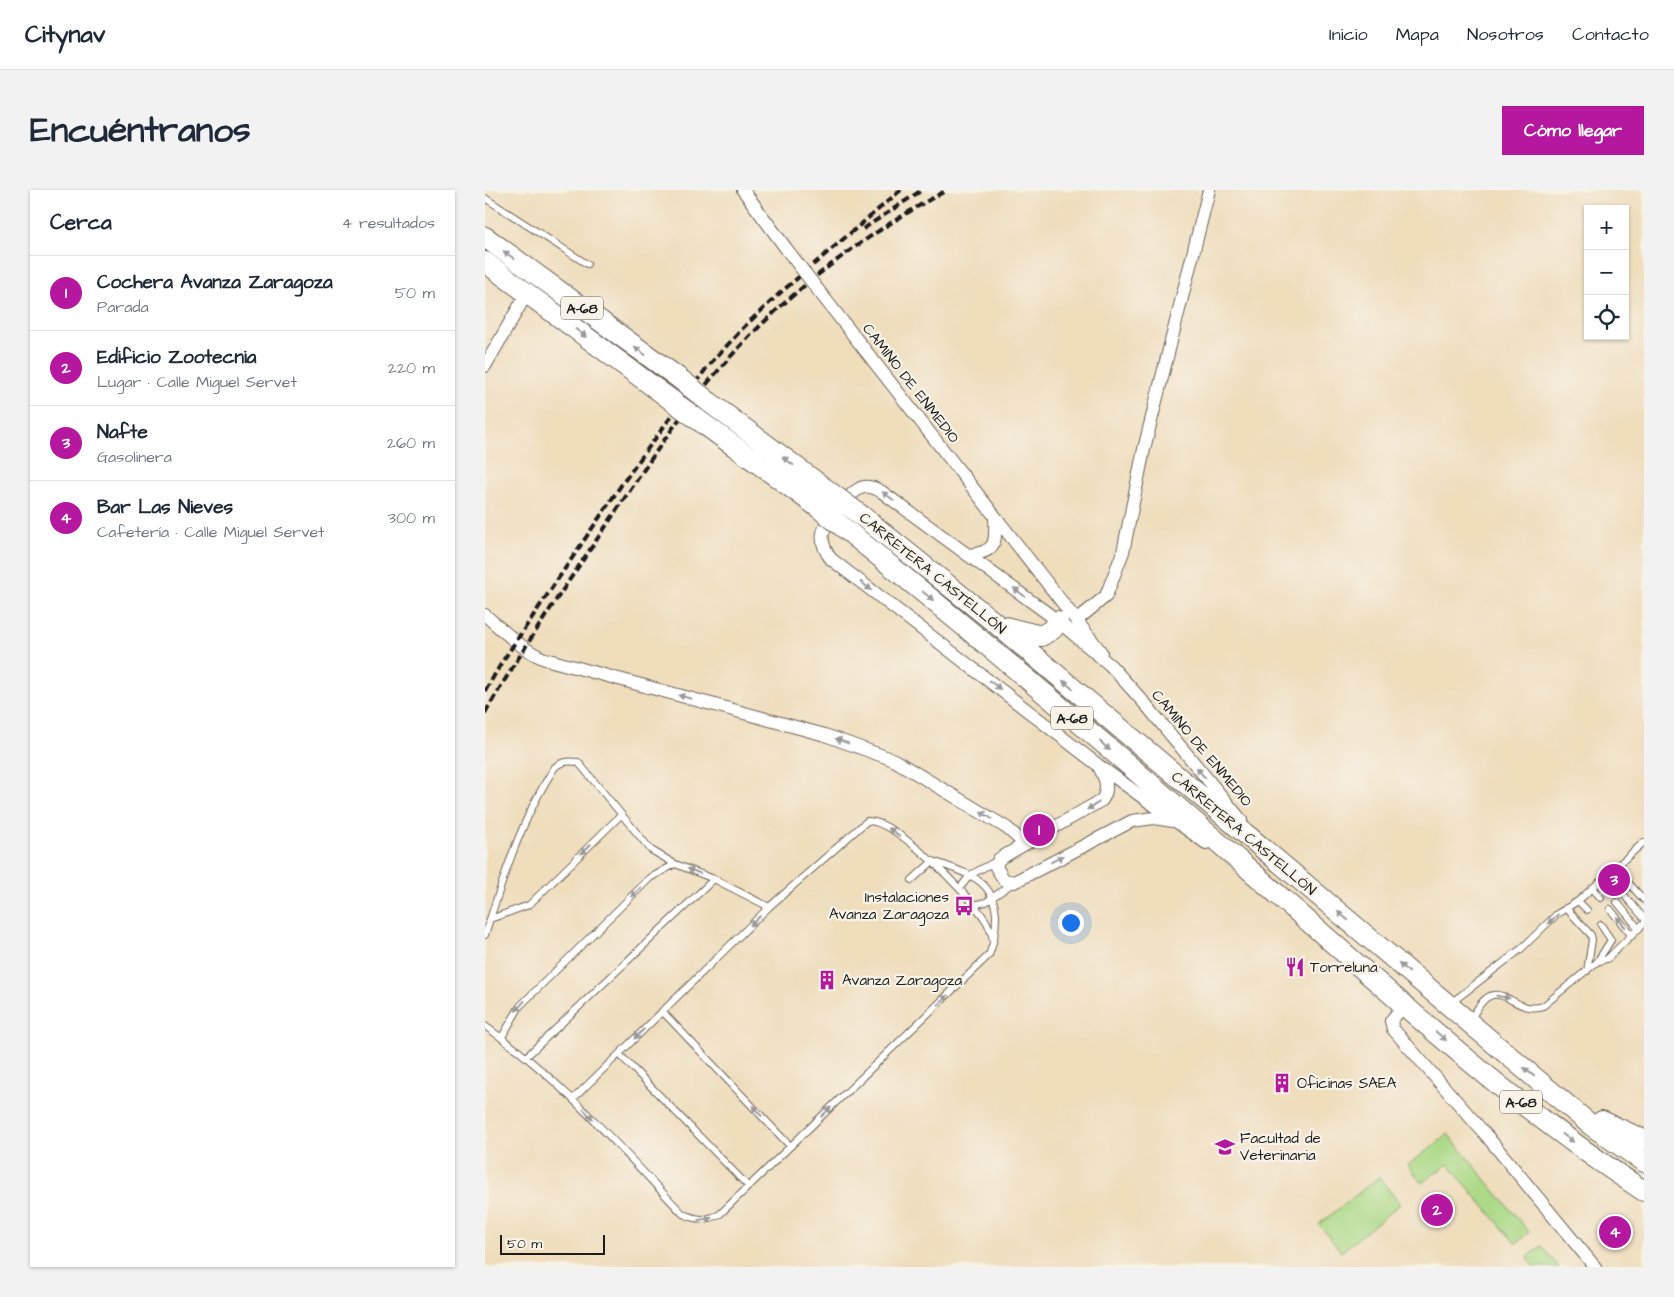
<!DOCTYPE html>
<html lang="es">
<head>
<meta charset="utf-8">
<style>
  body { margin:0; font-family:"Architects Daughter",sans-serif; background:#f2f2f3; color:#1f2937 }
  .controls { position:absolute; right:15px; top:15px; display:grid; overflow:hidden; border-radius:0px; box-shadow:0 1px 4px #0004 }
  .controls button { width:45px; height:45px; display:grid; place-items:center; padding:0; border:0; border-bottom:1px solid #e0e1e3; background:#fff; color:#1f2937; font:25px sans-serif }
  .scale { position:absolute; left:15px; bottom:12px; width:105px; box-sizing:border-box; padding-left:5px; border:2px solid #1c1c1c; border-top:0; font-size:14px; line-height:18px; white-space:nowrap; color:#1c1c1c; -webkit-text-stroke:4px #f7f3e8; paint-order:stroke }
  .you { position:absolute; left:585px; top:732px; width:18px; height:18px; margin:-12px; border:4px solid #fff; border-radius:50%; background:#1a73e8; box-shadow:0 0 0 8px #1a73e833 }
  .badge { display:grid; place-items:center; width:32px; height:32px; border-radius:50%; background:#b5179e; color:#fff; font-size:16px; font-weight:700 }
  .pin { position:absolute; translate:-50% -50%; border:2px solid #fff; box-shadow:0 1px 5px #0006 }
  .list { margin:0; padding:0; list-style:none }
  h2 { display:flex; justify-content:space-between; align-items:center; height:65px; margin:0; padding:0 20px; font-size:21px }
  h2 small { font-size:16px; font-weight:400; color:#747a83 }
  .list li { display:grid; grid-template-columns:32px 1fr auto; gap:15px; align-items:center; box-sizing:border-box; height:75px; padding:0 20px; border-top:1px solid #e0e1e3 }
  .list b { display:block; font-size:19px; white-space:nowrap }
  .list p { margin:0; font-size:16px; white-space:nowrap; color:#747a83 }
  .list em { font-size:16px; font-style:normal; color:#747a83 }
  .icon { flex:none; width:28px; height:28px; fill:none; stroke:currentColor; stroke-width:2; stroke-linecap:round; stroke-linejoin:round }
  .map { position:relative; flex:none; width:1159px; height:1077px; overflow:hidden; border-radius:0px }
  header { display:flex; align-items:center; gap:30px; box-sizing:border-box; height:70px; padding:0 25px; background:#fff; border-bottom:1px solid #e0e1e3 }
  header strong { font-size:24px }
  nav { display:flex; gap:28px; margin-inline-start:auto; font-size:18px }
  .intro { display:flex; align-items:center; justify-content:space-between; box-sizing:border-box; height:120px; padding:0 30px }
  h1 { margin:0; font-size:35px }
  .button { padding:12px 22px; border-radius:0px; background:#b5179e; color:#fff; font-size:18px; font-weight:700 }
  main { display:flex; gap:30px; padding:0 30px }
  aside { flex:1; background:#fff; border-radius:0px; box-shadow:0 1px 4px #0004 }
  .map>svg:first-child { display:block }
  .green { fill:#acda87; stroke:#647b52 }
  .lines { fill:none; stroke-linecap:round; stroke-linejoin:round }
  .service-casing { stroke:#666054; stroke-width:8 }
  .minor-casing { stroke:#666054; stroke-width:14 }
  .trunk-casing { stroke:#666054; stroke-width:22 }
  .service { stroke:#fff; stroke-width:6 }
  .minor { stroke:#fff; stroke-width:12 }
  .trunk { stroke:#fff; stroke-width:20 }
  .rail { stroke:#1c1c1c; stroke-width:4; stroke-dasharray:8 4; stroke-linecap:butt }
  .minor-bridge-casing { stroke:#666054; stroke-width:14; stroke-linecap:butt }
  .trunk-bridge-casing { stroke:#666054; stroke-width:22; stroke-linecap:butt }
  .minor-bridge { stroke:#fff; stroke-width:12 }
  .trunk-bridge { stroke:#fff; stroke-width:20 }
  .oneway { fill:#999 }
  .labels { text-anchor:middle; stroke-width:4.5; stroke-linejoin:round; paint-order:stroke }
  .shield { fill:#f7f3e8; stroke:#5e5c59; stroke-width:1 }
  .shield-label { font-size:14px; font-weight:bold; fill:#1c1c1c }
  .street-label { font-size:15px; fill:#1c1c1c; stroke:#f7f3e8 }
  .poi-label { font-size:15px; fill:#1c1c1c; stroke:#f7f3e8; text-anchor:start }
</style>
</head>
<body>
<header>
<strong>Citynav</strong>
<nav><a>Inicio</a><a>Mapa</a><a>Nosotros</a><a>Contacto</a></nav>
</header>
<div class="intro"><h1>Encuéntranos</h1><a class="button">Cómo llegar</a></div>
<main>
<aside>
<h2>Cerca<small>4 resultados</small></h2>
<ul class="list">
<li><span class="badge">1</span><div><b>Cochera Avanza Zaragoza</b><p>Parada</p></div><em>50 m</em></li>
<li><span class="badge">2</span><div><b>Edificio Zootecnia</b><p>Lugar · Calle Miguel Servet</p></div><em>220 m</em></li>
<li><span class="badge">3</span><div><b>Nafte</b><p>Gasolinera</p></div><em>260 m</em></li>
<li><span class="badge">4</span><div><b>Bar Las Nieves</b><p>Cafetería · Calle Miguel Servet</p></div><em>300 m</em></li>
</ul>
</aside>
<div class="map">
<svg width="1159" height="1077" viewBox="0 0 1159 1077">
  <rect width="100%" height="100%" fill="#f7f3e8"/>
  <filter id="ink" filterUnits="userSpaceOnUse"><feTurbulence type="fractalNoise" baseFrequency=".02" numOctaves="2"/><feDisplacementMap in="SourceGraphic" scale="10" xChannelSelector="R" yChannelSelector="G"/><feConvolveMatrix kernelMatrix="1 2 1 2 8 2 1 2 1" color-interpolation-filters="sRGB"/></filter>
  <filter id="wash" filterUnits="userSpaceOnUse"><feTurbulence type="fractalNoise" baseFrequency=".0096" numOctaves="4" result="noise"/><feDisplacementMap in="SourceGraphic" scale="20" xChannelSelector="R" yChannelSelector="G"/><feGaussianBlur stdDeviation="1.12" result="paint"/><feColorMatrix in="noise" values="0 0 0 0 0 0 0 0 0 0 0 0 0 0 0 0 0 1.4 0 .05"/><feComposite in="paint" operator="in"/></filter>
  <g filter="url(#wash)">
    <rect width="100%" height="100%" fill="#efddbc"/>
    <!-- green -->
    <path class="green" d="M 963,944 L 1044,1042 L 1031,1054 L 963,974 L 937,993 L 923,975 Z
      M 894,987 L 915,1014 L 856,1062 L 834,1034 Z
      M 1056,1056 L 1074,1077 L 1049,1077 L 1042,1068 Z"/>
  </g>
  <g filter="url(#ink)">
    <g class="lines">
      <defs>
        <path id="service" d="M 0,8 L 102,74
          M 1130,678 L 1159,710
          M 1122,685 L 1130,694
          M 427,690 L 448,671
          M 1115,691 L 1123,701
          M 475,698 L 485,685 L 513,670
          M 1107,698 L 1116,708
          M 1139,705 L 1159,728
          M 1093,711 L 1102,720
          M 1132,712 L 1154,739
          M 488,715 L 501,712 L 528,693
          M 1081,718 L 1106,745 L 1107,750 L 1102,781
          M 1125,719 L 1147,746
          M 5,729 L 44,715 L 136,625
          M 0,745 C 18,688 37,627 70,577 C 77,571 84,571 93,572 L 166,660 L 190,674 L 229,689 L 284,717
          M 1112,772 L 1126,750 L 1116,735
          M 966,813 L 1036,759 L 1072,724 L 1093,711 L 1159,652
          M 177,821 L 305,956
          M 986,830 C 1012,776 1026,827 1058,816 L 1112,772 L 1122,769 L 1159,733
          M 0,836 C 75,888 135,958 198,1024 C 212,1030 221,1031 235,1024 L 504,765 C 509,753 511,739 511,726 C 509,687 479,683 448,671
          M 17,847 L 35,816 L 165,688 L 190,674
          M 134,864 L 263,996
          M 42,866 L 229,689
          M 88,909 L 284,717 L 382,631 C 410,628 486,707 501,731 C 504,736 506,742 508,749"/>
        <path id="minor" d="M 258,0 L 303,61
          M 333,100 L 616,462
          M 0,176 L 42,103
          M 483,365 C 512,362 511,353 510,327
          M 0,425 C 19,441 37,460 60,469 L 340,545 L 409,570 L 522,638 L 540,654
          M 592,430 L 621,406 L 638,362 L 659,259 L 724,0
          M 614,577 C 620,588 625,598 617,610 L 514,669 L 511,677 L 519,690 L 529,692 L 647,631 L 669,628 L 688,631
          M 721,653 L 613,575 L 346,369 C 340,361 336,353 338,343 C 341,331 367,299 379,297 C 385,296 392,299 397,302 L 573,431 L 626,476 L 662,516 L 756,630
          M 919,815 L 906,831 L 908,839 L 1001,945 L 1110,1077"/>
        <path id="trunk" d="M 0,47 L 195,189
          M 0,72 L 193,215
          M 224,212 L 342,300
          M 212,229 L 330,315
          M 377,326 L 514,436 L 1107,936 L 1159,972
          M 364,342 C 515,464 663,590 808,718 C 921,817 1033,920 1159,1001
          M 520,437 L 556,446 L 568,439 L 573,431
          M 1117,931 L 1159,950"/>
      </defs>
      <!-- service casing -->
      <use href="#service" class="service-casing"/>
      <!-- minor casing -->
      <use href="#minor" class="minor-casing"/>
      <!-- trunk casing -->
      <use href="#trunk" class="trunk-casing"/>
      <!-- service -->
      <use href="#service" class="service"/>
      <!-- minor -->
      <use href="#minor" class="minor"/>
      <!-- trunk -->
      <use href="#trunk" class="trunk"/>
      <!-- rail -->
      <path class="rail" d="M 378,39 L 437,0
        M 0,501 L 19,469 L 137,294 L 223,176 L 260,136 L 295,103 L 416,0
        M 0,523 C 37,460 78,399 119,339 C 155,286 190,230 232,182 C 297,106 374,48 462,0"/>
      <defs>
        <path id="minor-bridge" d="M 303,61 L 333,100"/>
        <path id="trunk-bridge" d="M 195,189 L 224,212
          M 193,215 L 212,229
          M 342,300 L 377,326
          M 330,315 L 364,342"/>
      </defs>
      <!-- minor-bridge casing -->
      <use href="#minor-bridge" class="minor-bridge-casing"/>
      <!-- trunk-bridge casing -->
      <use href="#trunk-bridge" class="trunk-bridge-casing"/>
      <!-- minor-bridge -->
      <use href="#minor-bridge" class="minor-bridge"/>
      <!-- trunk-bridge -->
      <use href="#trunk-bridge" class="trunk-bridge"/>
    </g>
    <!-- one-way arrows -->
    <defs><path id="oneway-solid" d="M-6-.8H1V-3.2L6.5 0L1 3.2V.8H-6Z" transform="scale(1.25)"/></defs>
    <g class="oneway">
      <use href="#oneway-solid" transform="translate(24 65) rotate(-144)"/>
      <use href="#oneway-solid" transform="translate(96 143) rotate(37)"/>
      <use href="#oneway-solid" transform="translate(155 161) rotate(-144)"/>
      <use href="#oneway-solid" transform="translate(303 271) rotate(-143)"/>
      <use href="#oneway-solid" transform="translate(403 306) rotate(-145)"/>
      <use href="#oneway-solid" transform="translate(381 396) rotate(38)"/>
      <use href="#oneway-solid" transform="translate(534 402) rotate(-143)"/>
      <use href="#oneway-solid" transform="translate(443 406) rotate(40)"/>
      <use href="#oneway-solid" transform="translate(510 495) rotate(38)"/>
      <use href="#oneway-solid" transform="translate(583 495) rotate(-140)"/>
      <use href="#oneway-solid" transform="translate(200 507) rotate(-165)"/>
      <use href="#oneway-solid" transform="translate(357 551) rotate(-160)"/>
      <use href="#oneway-solid" transform="translate(620 556) rotate(41)"/>
      <use href="#oneway-solid" transform="translate(716 583) rotate(-129)"/>
      <use href="#oneway-solid" transform="translate(608 616) rotate(149)"/>
      <use href="#oneway-solid" transform="translate(501 625) rotate(-148)"/>
      <use href="#oneway-solid" transform="translate(409 642) rotate(-144)"/>
      <use href="#oneway-solid" transform="translate(101 659) rotate(136)"/>
      <use href="#oneway-solid" transform="translate(572 669) rotate(-28)"/>
      <use href="#oneway-solid" transform="translate(209 681) rotate(-158)"/>
      <use href="#oneway-solid" transform="translate(151 702) rotate(136)"/>
      <use href="#oneway-solid" transform="translate(858 726) rotate(-140)"/>
      <use href="#oneway-solid" transform="translate(1068 729) rotate(138)"/>
      <use href="#oneway-solid" transform="translate(270 731) rotate(136)"/>
      <use href="#oneway-solid" transform="translate(1136 732) rotate(-130)"/>
      <use href="#oneway-solid" transform="translate(919 778) rotate(-140)"/>
      <use href="#oneway-solid" transform="translate(1018 807) rotate(11)"/>
      <use href="#oneway-solid" transform="translate(458 810) rotate(-44)"/>
      <use href="#oneway-solid" transform="translate(35 816) rotate(132)"/>
      <use href="#oneway-solid" transform="translate(154 844) rotate(135)"/>
      <use href="#oneway-solid" transform="translate(956 846) rotate(40)"/>
      <use href="#oneway-solid" transform="translate(1044 882) rotate(-140)"/>
      <use href="#oneway-solid" transform="translate(272 921) rotate(-133)"/>
      <use href="#oneway-solid" transform="translate(341 922) rotate(-44)"/>
      <use href="#oneway-solid" transform="translate(103 924) rotate(46)"/>
      <use href="#oneway-solid" transform="translate(1083 948) rotate(36)"/>
      <use href="#oneway-solid" transform="translate(220 1029) rotate(-9)"/>
    </g>
  </g>
  <!-- icons -->
  <defs>
    <symbol id="bus-bare" viewBox="-9 -9 18 18"><path d="M-5-6H5V4H4V6H2V4H-2V6H-4V4H-5ZM-3.5-4V0h7V-4ZM-3.5 1.2v1.5H-2V1.2ZM2 1.2v1.5H3.5V1.2Z" fill="#b5179e" stroke="#f7f3e8" stroke-width="2.5" paint-order="stroke"/></symbol>
    <symbol id="restaurant-bare" viewBox="-9 -9 18 18"><path d="M-5-6h1v4h1v-4h1v4h1v-4h1v5L-1.5 .5V6h-2V.5L-5-1ZM5-6V6H3V1.5H1.5Q1.5-4 5-6Z" fill="#b5179e" stroke="#f7f3e8" stroke-width="2.5" paint-order="stroke"/></symbol>
    <symbol id="building-bare" viewBox="-9 -9 18 18"><path d="M-4-6H4V6H1V3H-1V6H-4ZM-2.5-4.3h1.7v1.8h-1.7ZM.8-4.3h1.7v1.8H.8ZM-2.5-1h1.7V.8h-1.7ZM.8-1h1.7V.8H.8Z" fill="#b5179e" stroke="#f7f3e8" stroke-width="2.5" paint-order="stroke"/></symbol>
    <symbol id="university-bare" viewBox="-9 -9 18 18"><path d="M0-5L7-2L0 1L-7-2ZM-4 1L0 2.5L4 1V4Q0 6-4 4Z" fill="#b5179e" stroke="#f7f3e8" stroke-width="2.5" paint-order="stroke"/></symbol>
  </defs>
  <g fill-rule="evenodd">
    <use href="#bus-bare" x="465" y="702" width="28" height="28"/>
    <use href="#restaurant-bare" x="796" y="763" width="28" height="28"/>
    <use href="#building-bare" x="328" y="776" width="28" height="28"/>
    <use href="#building-bare" x="783" y="879" width="28" height="28"/>
    <use href="#university-bare" x="726" y="943" width="28" height="28"/>
  </g>
  <g class="labels">
    <!-- shield labels -->
    <g class="shield">
      <rect x="76" y="106.5" width="42" height="23" rx="4"/>
      <rect x="566" y="516.5" width="42" height="23" rx="4"/>
      <rect x="1015" y="900.5" width="42" height="23" rx="4"/>
    </g>
    <g class="shield-label">
      <text x="97" y="123">A-68</text>
      <text x="587" y="533">A-68</text>
      <text x="1036" y="917">A-68</text>
    </g>
    <!-- street labels -->
    <g class="street-label">
      <text transform="translate(426 193) rotate(52)" y="5">CAMINO DE ENMEDIO</text>
      <text transform="translate(448 383) rotate(39)" y="5">CARRETERA CASTELLÓN</text>
      <text transform="translate(717 558) rotate(50)" y="5">CAMINO DE ENMEDIO</text>
      <text transform="translate(759 643) rotate(40)" y="5">CARRETERA CASTELLÓN</text>
    </g>
    <!-- poi labels -->
    <g class="poi-label">
      <text x="464" y="712" text-anchor="end">Instalaciones<tspan x="464" dy="17">Avanza Zaragoza</tspan></text>
      <text x="825" y="782">Torreluna</text>
      <text x="357" y="795">Avanza Zaragoza</text>
      <text x="812" y="898">Oficinas SAEA</text>
      <text x="755" y="953">Facultad de<tspan x="755" dy="17">Veterinaria</tspan></text>
    </g>
  </g>
</svg>
<div class="controls">
<button>+</button>
<button>−</button>
<button><svg class="icon" aria-label="locate" viewBox="0 0 24 24"><circle cx="12" cy="12" r="6"/><path d="M12 2v4M12 18v4M2 12h4M18 12h4"/></svg></button>
</div>
<div class="scale">50 m</div>
<div class="you"></div>
<div class="pin badge" style="left:554px;top:640px">1</div>
<div class="pin badge" style="left:952px;top:1020px">2</div>
<div class="pin badge" style="left:1129px;top:690px">3</div>
<div class="pin badge" style="left:1130px;top:1042px">4</div>
</div>
</main>
</body>
</html>
